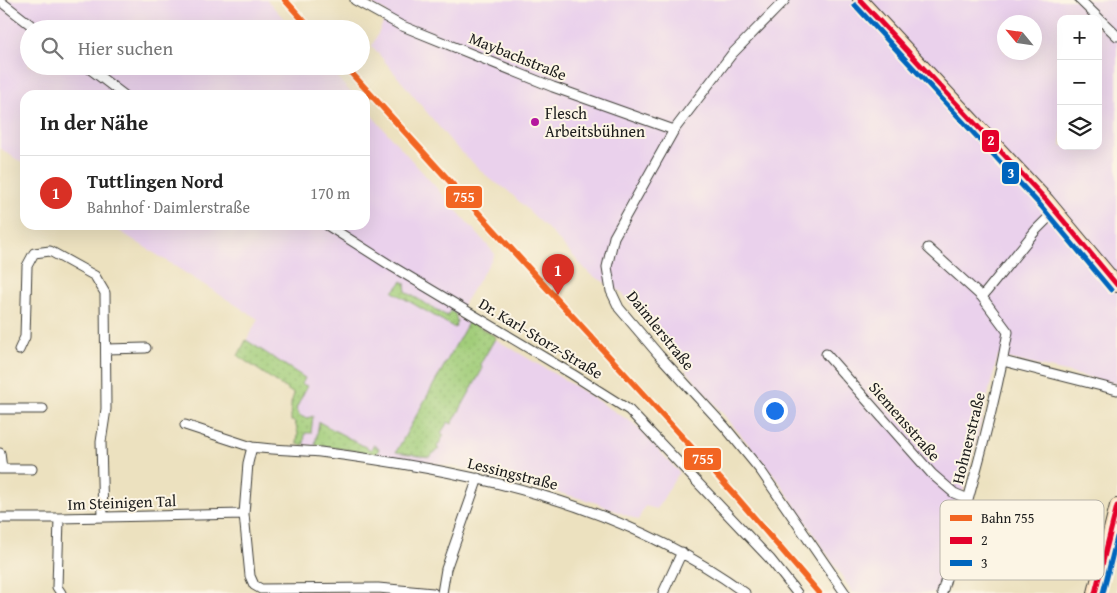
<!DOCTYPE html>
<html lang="de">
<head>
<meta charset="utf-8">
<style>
  body { margin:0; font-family:"Gentium Book Plus",serif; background:#f2f2f2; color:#222 }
  .controls { position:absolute; right:15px; top:15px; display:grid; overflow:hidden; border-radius:10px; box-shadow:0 5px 20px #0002 }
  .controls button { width:45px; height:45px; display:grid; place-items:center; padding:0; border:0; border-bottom:1px solid #e0e0e0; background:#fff; color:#222; font:25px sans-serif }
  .compass { position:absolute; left:997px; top:15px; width:45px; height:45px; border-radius:50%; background:#fff; box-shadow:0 5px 20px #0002; rotate:299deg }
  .you { position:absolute; left:774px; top:410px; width:18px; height:18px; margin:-12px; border:4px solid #fff; border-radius:50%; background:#1a73e8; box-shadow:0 0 0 8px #1a73e833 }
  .badge { display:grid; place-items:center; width:32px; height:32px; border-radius:50%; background:#d93025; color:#fff; font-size:16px; font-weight:700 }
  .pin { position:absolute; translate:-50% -41px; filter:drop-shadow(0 1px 2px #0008) }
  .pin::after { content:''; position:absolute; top:26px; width:18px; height:15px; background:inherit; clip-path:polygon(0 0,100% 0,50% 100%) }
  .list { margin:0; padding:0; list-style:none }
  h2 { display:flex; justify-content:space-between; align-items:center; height:65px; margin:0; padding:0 20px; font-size:21px }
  h2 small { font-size:16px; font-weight:400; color:#767676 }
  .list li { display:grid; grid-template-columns:32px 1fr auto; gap:15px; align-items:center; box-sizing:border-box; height:75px; padding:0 20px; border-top:1px solid #e0e0e0 }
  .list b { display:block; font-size:19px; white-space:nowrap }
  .list p { margin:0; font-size:16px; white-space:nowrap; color:#767676 }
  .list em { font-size:16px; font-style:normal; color:#767676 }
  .icon { flex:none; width:28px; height:28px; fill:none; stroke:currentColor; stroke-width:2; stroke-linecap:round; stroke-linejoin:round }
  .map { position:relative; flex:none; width:1117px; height:593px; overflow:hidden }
  .search { position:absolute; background:#fff; box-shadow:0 5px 20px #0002; left:20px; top:20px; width:350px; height:55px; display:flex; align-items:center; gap:12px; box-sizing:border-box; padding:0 18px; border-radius:28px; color:#767676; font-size:19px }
  .panel { position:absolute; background:#fff; box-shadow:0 5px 20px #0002; left:20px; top:90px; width:350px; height:140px; border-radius:15px }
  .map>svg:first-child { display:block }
  .built { fill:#ead1ec; fill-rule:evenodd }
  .grass { fill:url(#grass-dots); stroke:#5f744b }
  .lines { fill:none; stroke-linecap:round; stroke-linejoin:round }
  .minor-casing { stroke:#3b3a34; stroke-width:11 }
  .secondary-casing { stroke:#3b3a34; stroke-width:16 }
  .minor { stroke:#fff; stroke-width:9 }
  .secondary { stroke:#fde5c5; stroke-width:14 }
  .bus-1-casing { stroke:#fcf5e5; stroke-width:9 }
  .bus-2-casing { stroke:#fcf5e5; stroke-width:9 }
  .bus-1 { stroke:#e4002b; stroke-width:5 }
  .bus-2 { stroke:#0065bd; stroke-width:5 }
  .rail-1-casing { stroke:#fcf5e5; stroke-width:10 }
  .rail-1 { stroke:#f26522; stroke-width:6 }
  .poi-dot { fill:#b5179e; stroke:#fcf5e5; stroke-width:2 }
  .labels { text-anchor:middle; stroke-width:4; stroke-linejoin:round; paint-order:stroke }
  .street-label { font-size:16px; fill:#1c1c1c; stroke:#fcf5e5 }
  .poi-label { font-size:16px; fill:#1c1c1c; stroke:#fcf5e5; text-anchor:start }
  .key { fill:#fcf5e5; stroke:#b9b4a9; stroke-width:1 }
  .key-label { font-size:14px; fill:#1c1c1c }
  .line-badge { stroke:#fcf5e5; stroke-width:2 }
  .badge-label { font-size:14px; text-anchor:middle; font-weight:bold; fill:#fff }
</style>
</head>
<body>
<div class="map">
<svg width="1117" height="593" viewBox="0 0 1117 593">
  <defs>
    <pattern id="grass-dots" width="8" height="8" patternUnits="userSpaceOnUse" patternTransform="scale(1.25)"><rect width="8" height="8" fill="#a2cd7a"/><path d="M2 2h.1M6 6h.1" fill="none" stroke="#8baf69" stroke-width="1.8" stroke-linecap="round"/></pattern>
  </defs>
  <rect width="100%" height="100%" fill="#fcf5e5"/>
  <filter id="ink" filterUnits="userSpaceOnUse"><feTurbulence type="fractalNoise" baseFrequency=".02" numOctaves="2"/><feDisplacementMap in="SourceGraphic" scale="10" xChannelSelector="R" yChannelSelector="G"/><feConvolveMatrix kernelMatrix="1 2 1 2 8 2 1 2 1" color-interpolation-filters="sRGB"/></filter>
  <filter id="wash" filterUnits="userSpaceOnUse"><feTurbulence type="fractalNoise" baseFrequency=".0096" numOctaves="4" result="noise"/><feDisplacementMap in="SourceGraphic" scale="20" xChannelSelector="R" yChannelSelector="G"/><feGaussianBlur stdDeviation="1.12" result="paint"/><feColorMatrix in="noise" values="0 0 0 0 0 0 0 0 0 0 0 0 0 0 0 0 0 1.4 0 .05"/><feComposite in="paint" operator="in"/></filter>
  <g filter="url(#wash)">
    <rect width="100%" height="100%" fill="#ece1bf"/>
    <!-- built -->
    <path class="built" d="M 0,0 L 267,0 L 293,29 L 29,29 L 29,66 L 327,66 L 353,95 L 25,95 L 25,165 L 0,148 Z
      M 364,0 L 1117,0 L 1117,384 L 998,356 L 937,593 L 853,593 L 776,477 L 620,291 L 590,274 L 547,228 L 506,189 L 491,180 L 454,145 L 372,46 L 388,13 ZM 1061,19 L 1098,19 L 1098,146 L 1061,146 ZM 1004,22 L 1034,22 L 1034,52 L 1004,52 Z
      M 365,108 L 483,240 L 495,254 L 456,316 L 558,376 L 633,423 L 679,472 L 657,509 L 645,506 L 638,520 L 594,502 L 470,469 L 377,454 L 297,444 L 298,433 L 295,422 L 291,421 L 291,403 L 294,394 L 238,356 L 258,319 L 110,225 L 365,225 Z"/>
    <!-- grass -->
    <path class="grass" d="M 402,281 L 405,283 L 406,292 L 447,316 L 451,310 L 455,313 L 457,321 L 455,328 L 393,292 Z
      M 469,321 L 496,337 L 481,363 L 482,370 L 452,424 L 448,422 L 441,433 L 444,435 L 437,447 L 439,449 L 429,457 L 396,452 Z
      M 246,340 L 305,378 L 302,384 L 307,386 L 296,409 C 300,417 304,420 313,416 L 311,433 L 305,433 L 304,445 L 297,444 L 298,433 L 295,422 L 291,421 L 291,403 L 294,394 L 238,356 Z
      M 319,422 L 371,450 L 373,445 L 379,448 L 377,454 L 315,445 Z"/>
  </g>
  <g filter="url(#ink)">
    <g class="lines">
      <defs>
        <path id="minor" d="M 355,0 L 400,25 L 553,87 L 674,130
          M 785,0 L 732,54 L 674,130 L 614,237 L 607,267 L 611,291 L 619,308 L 659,355 L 725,427 L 761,471 L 845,593
          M 1080,0 L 1117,36
          M 0,1 L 36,29
          M 86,66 L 124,95
          M 327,225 L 393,267 L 572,374 L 629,410 L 770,559 L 797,593
          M 928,248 L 982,297 L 1036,230 L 1055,211
          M 106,349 L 146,348
          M 19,350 L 25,337 L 27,266 L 34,253 L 50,251 L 95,276 L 105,293 L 106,409 L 101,442 L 103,517
          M 826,354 L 932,474 L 954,493 L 968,499
          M 1003,361 L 1117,390
          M 0,409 L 43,409
          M 185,425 L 252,447
          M 0,453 L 2,469
          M 0,469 L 32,469
          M 0,518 L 59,518 L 244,514
          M 59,518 L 57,587 L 61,593
          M 1105,555 L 1117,558
          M 433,593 L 378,588 L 261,589 L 254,585 L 250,576 L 244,514 L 248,463 L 252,447 C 275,450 298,450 320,452 C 471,471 620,502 745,593
          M 442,593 L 446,569 L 478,478
          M 663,593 L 682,552
          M 942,593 C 966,507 992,420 1008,332 L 982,297"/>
        <path id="secondary" d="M 860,0 L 1047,201 L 1117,285
          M 1095,593 L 1117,506"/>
      </defs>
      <!-- minor casing -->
      <use href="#minor" class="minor-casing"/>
      <!-- secondary casing -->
      <use href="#secondary" class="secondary-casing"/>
      <!-- minor -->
      <use href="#minor" class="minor"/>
      <!-- secondary -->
      <use href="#secondary" class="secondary"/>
      <defs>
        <path id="bus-1" d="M 860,0 L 1047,201 L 1117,285
          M 1095,593 L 1117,506"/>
        <path id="bus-2" d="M 855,5 L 1041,206 L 1111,290
          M 1103,593 L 1117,537"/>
      </defs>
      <!-- bus-1 casing -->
      <use href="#bus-1" class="bus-1-casing"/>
      <!-- bus-2 casing -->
      <use href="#bus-2" class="bus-2-casing"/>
      <!-- bus-1 -->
      <use href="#bus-1" class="bus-1"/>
      <!-- bus-2 -->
      <use href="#bus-2" class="bus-2"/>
      <defs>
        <path id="rail-1" d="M 285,0 L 311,29
          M 345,66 L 733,493 L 819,593"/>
      </defs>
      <!-- rail-1 casing -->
      <use href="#rail-1" class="rail-1-casing"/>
      <!-- rail-1 -->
      <use href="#rail-1" class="rail-1"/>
    </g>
  </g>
  <!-- markers -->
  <circle class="poi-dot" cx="535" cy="122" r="5"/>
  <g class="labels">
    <!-- street labels -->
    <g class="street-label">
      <text transform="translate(518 56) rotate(22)" y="6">Maybachstraße</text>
      <text transform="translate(661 330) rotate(51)" y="6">Daimlerstraße</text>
      <text transform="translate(541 338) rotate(31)" y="6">Dr. Karl-Storz-Straße</text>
      <text transform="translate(905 421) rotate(49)" y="6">Siemensstraße</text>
      <text transform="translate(968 438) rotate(-76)" y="6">Hohnerstraße</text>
      <text transform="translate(513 473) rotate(14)" y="6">Lessingstraße</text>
      <text transform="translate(122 502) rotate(-2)" y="6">Im Steinigen Tal</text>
    </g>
    <!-- poi labels -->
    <g class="poi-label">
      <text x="545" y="119">Flesch<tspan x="545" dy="18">Arbeitsbühnen</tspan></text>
    </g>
  </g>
  <!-- legend -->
  <rect x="940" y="500" width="164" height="80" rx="8" class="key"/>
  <rect x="950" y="515" width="22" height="6" fill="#f26522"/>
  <rect x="950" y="537" width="22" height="7" fill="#e4002b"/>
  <rect x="950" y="560" width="22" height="6" fill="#0065bd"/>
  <g class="key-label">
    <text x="981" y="523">Bahn 755</text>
    <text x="981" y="545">2</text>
    <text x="981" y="568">3</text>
  </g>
  <g class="line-badge">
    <rect x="981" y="129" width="19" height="24" rx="5" fill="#e4002b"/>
    <rect x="1001" y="161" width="19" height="24" rx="5" fill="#0065bd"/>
    <rect x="445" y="185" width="38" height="24" rx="5" fill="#f26522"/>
    <rect x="683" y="447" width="39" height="24" rx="5" fill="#f26522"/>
  </g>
  <g class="badge-label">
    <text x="991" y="145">2</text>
    <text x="1011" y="178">3</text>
    <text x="464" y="202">755</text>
    <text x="703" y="464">755</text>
  </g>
</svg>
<div class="controls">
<button>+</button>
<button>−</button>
<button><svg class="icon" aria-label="layers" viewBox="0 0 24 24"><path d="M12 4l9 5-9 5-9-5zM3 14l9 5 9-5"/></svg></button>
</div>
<svg class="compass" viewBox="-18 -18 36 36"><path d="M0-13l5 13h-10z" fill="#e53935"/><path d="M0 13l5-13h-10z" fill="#767676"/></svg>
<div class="you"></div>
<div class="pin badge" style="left:558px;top:295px">1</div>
<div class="search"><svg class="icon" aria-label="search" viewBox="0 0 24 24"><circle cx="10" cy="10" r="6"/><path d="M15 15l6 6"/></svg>Hier suchen</div>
<section class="panel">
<h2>In der Nähe<small></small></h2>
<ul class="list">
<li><span class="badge">1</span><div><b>Tuttlingen Nord</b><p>Bahnhof · Daimlerstraße</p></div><em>170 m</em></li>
</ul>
</section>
</div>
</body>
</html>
